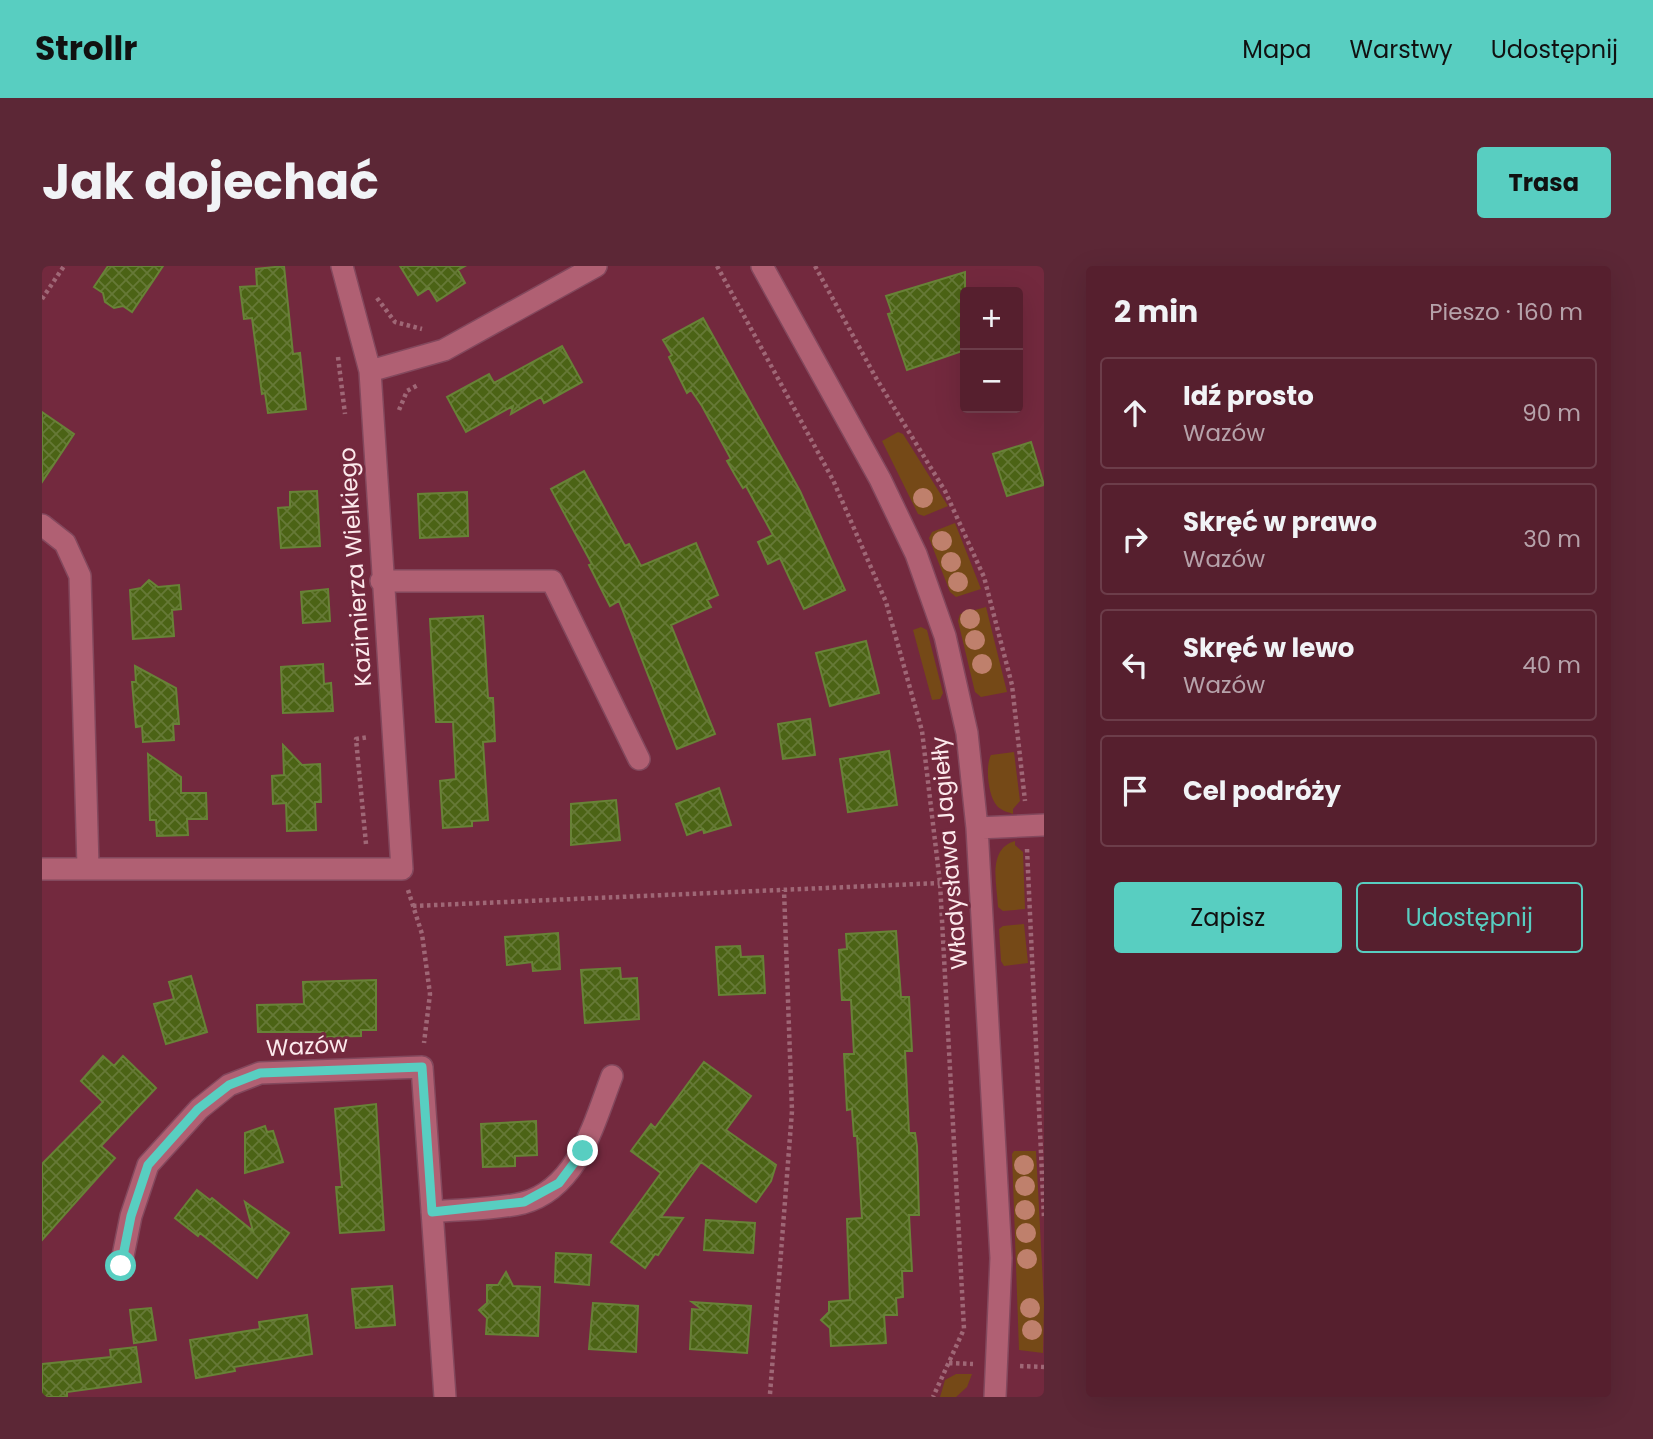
<!DOCTYPE html>
<html lang="pl">
<head>
<meta charset="utf-8">
<style>
  body { margin:0; font-family:Poppins,sans-serif; background:#5c2736; color:#f1f3f6 }
  .controls { position:absolute; right:21px; top:21px; display:grid; overflow:hidden; border-radius:7px; box-shadow:0 7px 28px #0002 }
  .controls button { width:63px; height:63px; display:grid; place-items:center; padding:0; border:0; border-bottom:2px solid #6c3d4a; background:#561f2e; color:#f1f3f6; font:35px sans-serif }
  .stop { position:absolute; width:21px; height:21px; margin:-16px; border:5px solid #58cec1; border-radius:50%; background:#fff }
  .stop.end { background:#58cec1; border-color:#fff; box-shadow:0 2px 7px #0008 }
  .list { margin:0; padding:0; list-style:none }
  h2 { display:flex; justify-content:space-between; align-items:center; height:91px; margin:0; padding:0 28px; font-size:30px }
  h2 small { font-size:23px; font-weight:400; color:#b6a2aa }
  .list li { display:grid; grid-template-columns:46px 1fr auto; gap:21px; align-items:center; box-sizing:border-box; height:112px; margin:0 14px 14px; padding:0 14px; border:2px solid #6c3d4a; border-radius:7px }
  .list b { display:block; font-size:26px; white-space:nowrap }
  .list p { margin:0; font-size:23px; white-space:nowrap; color:#b6a2aa }
  .list em { font-size:23px; font-style:normal; color:#b6a2aa }
  .actions { display:flex; gap:14px; padding:21px 28px }
  .actions a { flex:1; padding:16px 0; border:2px solid #58cec1; border-radius:7px; text-align:center; font-size:24px; color:#58cec1 }
  .actions .main { background:#58cec1; color:#111 }
  .icon { flex:none; width:38px; height:38px; fill:none; stroke:currentColor; stroke-width:2; stroke-linecap:round; stroke-linejoin:round }
  .map { position:relative; flex:none; width:1002px; height:1131px; overflow:hidden; border-radius:7px }
  header { display:flex; align-items:center; gap:42px; box-sizing:border-box; height:98px; padding:0 35px; background:#58cec1; color:#111 }
  header strong { font-size:33px }
  nav { display:flex; gap:38px; margin-inline-start:auto; font-size:24px }
  .intro { display:flex; align-items:center; justify-content:space-between; box-sizing:border-box; height:168px; padding:0 42px }
  h1 { margin:0; font-size:49px }
  .button { padding:18px 32px; border-radius:7px; background:#58cec1; color:#111; font-size:24px; font-weight:700 }
  main { display:flex; gap:42px; padding:0 42px }
  aside { flex:1; background:#561f2e; border-radius:7px; box-shadow:0 7px 28px #0002 }
  .map>svg:first-child { display:block }
  .grass { fill:#754917 }
  .building { fill:url(#building-cross-hatch); stroke:#688237; stroke-width:2 }
  .lines { fill:none; stroke-linecap:round; stroke-linejoin:round }
  .minor-casing { stroke:#83485d; stroke-width:24 }
  .path { stroke:#9f6776; stroke-width:4.5; stroke-dasharray:3.5 3.5; stroke-linecap:butt }
  .minor { stroke:#b06073; stroke-width:21 }
  .tree { fill:#bf806c }
  .route { stroke:#58cec1; stroke-width:9 }
  .labels { text-anchor:middle; stroke-width:6; stroke-linejoin:round; paint-order:stroke }
  .street-label { font-size:23px; fill:#fce9ec; stroke:#73293e }
</style>
</head>
<body>
<header>
<strong>Strollr</strong>
<nav><a>Mapa</a><a>Warstwy</a><a>Udostępnij</a></nav>
</header>
<div class="intro"><h1>Jak dojechać</h1><a class="button">Trasa</a></div>
<main>
<div class="map">
<svg width="1002" height="1131" viewBox="0 0 1002 1131">
  <defs>
    <pattern id="building-cross-hatch" width="8" height="8" patternUnits="userSpaceOnUse" patternTransform="scale(1.75)"><rect width="8" height="8" fill="#4b6315"/><path d="M0 0l8 8M0 8l8-8" fill="none" stroke="#667937"/></pattern>
  </defs>
  <rect width="100%" height="100%" fill="#73293e"/>
  <!-- grass -->
  <path class="grass" d="M 856,166 L 861,168 L 906,240 L 882,250 L 876,248 L 840,175 Z
    M 913,257 L 939,323 L 914,331 L 908,326 L 887,272 L 890,266 Z
    M 944,341 L 965,426 L 939,431 L 933,426 L 916,355 L 918,348 Z
    M 879,361 L 885,364 L 901,427 L 898,433 L 890,434 L 871,364 Z
    M 972,486 L 978,535 L 971,543 L 971,548 C 966,546 960,545 955,540 C 946,530 943,500 949,489 Z
    M 973,575 L 973,579 L 981,586 L 983,643 L 961,645 L 956,641 C 955,618 945,583 973,575 Z
    M 982,658 L 986,697 L 962,700 L 959,695 L 957,663 L 961,660 Z
    M 972,885 L 994,885 L 1002,1037 L 1001,1087 L 977,1084 L 970,888 Z
    M 914,1108 L 930,1108 L 925,1121 L 914,1131 L 898,1131 L 903,1114 Z"/>
  <!-- building -->
  <path class="building" d="M 66,0 L 121,0 L 90,46 L 81,40 L 72,42 L 63,36 L 61,27 L 52,21 Z
    M 242,0 L 251,88 L 258,87 L 264,143 L 226,147 L 223,127 L 220,128 L 210,52 L 202,53 L 198,21 L 215,20 L 214,3 Z
    M 358,0 L 423,0 L 416,4 L 423,17 L 395,35 L 387,22 L 376,29 Z
    M 923,6 L 923,84 L 865,104 L 846,48 L 850,47 L 844,30 Z
    M 661,52 L 758,225 L 803,324 L 762,343 L 738,292 L 726,298 L 716,276 L 731,269 L 704,220 L 701,222 L 693,209 L 685,195 L 689,193 L 660,140 L 649,124 L 645,127 L 627,91 L 630,89 L 621,74 Z
    M 520,80 L 540,116 L 502,137 L 499,131 L 469,148 L 471,140 L 424,166 L 405,131 L 447,108 L 452,117 Z
    M 0,146 L 32,168 L 0,216 Z
    M 989,176 L 1002,219 L 965,230 L 951,188 Z
    M 542,205 L 583,280 L 587,278 L 599,300 L 654,277 L 676,329 L 665,334 L 669,341 L 629,359 L 673,468 L 635,483 L 577,335 L 568,340 L 547,299 L 550,298 L 509,223 Z
    M 275,225 L 278,280 L 239,282 L 236,242 L 248,241 L 248,226 Z
    M 425,226 L 426,270 L 378,272 L 376,228 Z
    M 107,314 L 116,321 L 137,319 L 139,343 L 130,344 L 132,370 L 91,373 L 88,324 L 99,322 Z
    M 286,323 L 288,355 L 261,357 L 259,326 Z
    M 441,350 L 446,432 L 451,432 L 453,475 L 441,476 L 446,554 L 430,555 L 430,560 L 401,562 L 398,515 L 414,513 L 411,456 L 394,456 L 388,353 Z
    M 824,375 L 837,427 L 788,440 L 774,387 Z
    M 281,398 L 282,418 L 289,417 L 291,445 L 241,447 L 239,401 Z
    M 93,400 L 134,422 L 137,458 L 131,458 L 132,474 L 101,476 L 100,460 L 94,461 L 90,416 L 94,416 Z
    M 768,453 L 773,489 L 741,493 L 736,458 Z
    M 241,479 L 260,499 L 278,498 L 279,536 L 273,536 L 274,564 L 245,565 L 244,537 L 231,538 L 230,510 L 242,509 Z
    M 847,485 L 855,539 L 806,546 L 798,493 Z
    M 106,488 L 139,511 L 139,527 L 164,527 L 165,553 L 145,553 L 146,569 L 115,570 L 114,554 L 108,554 Z
    M 677,522 L 689,559 L 662,567 L 661,563 L 645,569 L 634,538 Z
    M 574,534 L 578,574 L 529,579 L 529,538 Z
    M 854,665 L 859,731 L 867,731 L 870,785 L 863,785 L 867,867 L 873,867 L 875,880 L 877,949 L 867,949 L 870,1005 L 860,1005 L 861,1031 L 854,1032 L 855,1049 L 842,1049 L 844,1077 L 789,1080 L 788,1062 L 779,1054 L 787,1046 L 787,1036 L 808,1034 L 805,953 L 820,952 L 815,870 L 812,870 L 810,843 L 805,844 L 802,788 L 812,788 L 809,734 L 800,734 L 797,684 L 805,683 L 804,668 Z
    M 516,667 L 518,703 L 491,705 L 490,696 L 465,699 L 463,671 Z
    M 698,680 L 699,691 L 721,690 L 723,727 L 677,729 L 674,681 Z
    M 578,702 L 579,713 L 595,712 L 597,753 L 543,757 L 539,704 Z
    M 149,710 L 165,766 L 124,778 L 112,738 L 132,733 L 127,716 Z
    M 334,714 L 334,764 L 319,764 L 319,770 L 281,771 L 281,766 L 216,766 L 215,739 L 262,738 L 261,716 Z
    M 61,790 L 72,800 L 81,790 L 114,822 L 59,880 L 73,892 L 0,974 L 0,898 L 61,836 L 39,815 Z
    M 662,796 L 709,830 L 684,864 L 734,899 L 729,915 L 714,936 L 659,896 L 619,951 L 641,952 L 616,989 L 613,988 L 603,1002 L 569,976 L 619,907 L 589,885 L 609,858 L 613,862 Z
    M 334,838 L 342,964 L 298,967 L 294,921 L 300,921 L 293,843 Z
    M 494,855 L 495,889 L 473,890 L 473,900 L 441,901 L 439,858 Z
    M 223,860 L 225,866 L 231,865 L 241,896 L 203,907 L 203,867 Z
    M 155,924 L 168,934 L 170,932 L 211,965 L 203,936 L 247,967 L 215,1012 L 158,967 L 156,970 L 133,952 Z
    M 664,954 L 713,957 L 711,987 L 662,984 Z
    M 514,987 L 549,989 L 547,1019 L 513,1016 Z
    M 464,1006 L 471,1020 L 498,1021 L 496,1070 L 444,1068 L 445,1052 L 437,1044 L 445,1037 L 445,1019 L 456,1019 Z
    M 350,1020 L 353,1059 L 314,1062 L 310,1023 Z
    M 650,1036 L 709,1040 L 705,1087 L 648,1083 L 650,1043 L 661,1044 Z
    M 551,1037 L 596,1040 L 594,1086 L 547,1083 Z
    M 109,1042 L 114,1074 L 92,1077 L 88,1044 Z
    M 265,1049 L 270,1088 L 192,1101 L 193,1105 L 154,1112 L 148,1074 L 218,1063 L 217,1056 Z
    M 94,1081 L 99,1116 L 25,1126 L 25,1131 L 0,1131 L 0,1098 L 69,1091 L 68,1084 Z"/>
  <g class="lines">
    <defs>
      <path id="minor" d="M 720,0 L 838,213 L 874,288 L 903,370 L 925,467 L 935,562 L 959,992 L 953,1131
        M 328,105 L 402,84 L 554,0
        M 0,259 L 23,277 L 38,310 L 46,601
        M 339,315 L 510,315 L 597,493
        M 935,562 L 1002,559
        M 0,603 L 360,603 L 328,105 L 300,0
        M 390,946 C 419,943 452,944 481,937 C 536,922 552,857 570,810
        M 79,1000 L 89,950 L 106,899 L 157,843 L 187,819 L 218,807 L 380,801 L 403,1131"/>
    </defs>
    <!-- minor casing -->
    <use href="#minor" class="minor-casing"/>
    <!-- path -->
    <path class="path" d="M 675,0 L 791,214 L 844,336 L 880,465 L 898,617 L 922,1063 L 891,1131
      M 773,0 L 834,112 L 903,225 L 942,311 L 970,419 L 983,535
      M 335,32 L 353,56 L 380,63
      M 0,33 L 22,0
      M 296,91 L 303,148
      M 357,144 L 365,125 L 376,119
      M 324,578 L 314,473 L 327,471
      M 985,583 L 1002,952
      M 366,624 L 380,668 L 388,728 L 382,777
      M 371,640 L 898,617
      M 907,1097 L 931,1098
      M 978,1100 L 1002,1101
      M 728,1128 L 750,845 L 742,624"/>
    <!-- minor -->
    <use href="#minor" class="minor"/>
  </g>
  <!-- trees -->
  <g class="tree">
    <circle cx="881" cy="232" r="10"/>
    <circle cx="900" cy="275" r="10"/>
    <circle cx="909" cy="296" r="10"/>
    <circle cx="916" cy="316" r="10"/>
    <circle cx="928" cy="353" r="10"/>
    <circle cx="933" cy="374" r="10"/>
    <circle cx="940" cy="398" r="10"/>
    <circle cx="982" cy="899" r="10"/>
    <circle cx="983" cy="920" r="10"/>
    <circle cx="983" cy="944" r="10"/>
    <circle cx="984" cy="967" r="10"/>
    <circle cx="985" cy="993" r="10"/>
    <circle cx="988" cy="1042" r="10"/>
    <circle cx="990" cy="1064" r="10"/>
  </g>
  <g class="lines">
    <!-- route -->
    <path class="route" d="M 79,1000 L 89,950 L 106,899 L 156,843 L 187,819 L 218,807 L 380,801 L 390,946 L 482,936 L 517,917 L 541,885"/>
  </g>
  <g class="labels">
    <!-- street labels -->
    <g class="street-label">
      <text transform="translate(313 301) rotate(-94)" y="8">Kazimierza Wielkiego</text>
      <text transform="translate(907 587) rotate(-95)" y="8">Władysława Jagiełły</text>
      <text transform="translate(265 780) rotate(-3)" y="8">Wazów</text>
    </g>
  </g>
</svg>
<div class="controls">
<button>+</button>
<button>−</button>
</div>
<div class="stop" style="left:79px;top:1000px"></div>
<div class="stop end" style="left:541px;top:885px"></div>
</div>
<aside>
<h2>2 min<small>Pieszo · 160 m</small></h2>
<ul class="list">
<li><svg class="icon" aria-label="ahead" viewBox="0 0 24 24"><path d="M12 20V5M6 11l6-6 6 6"/></svg><div><b>Idź prosto</b><p>Wazów</p></div><em>90 m</em></li>
<li><svg class="icon" aria-label="right" viewBox="0 0 24 24"><path d="M7 20v-9h11M14 6l5 5-5 5"/></svg><div><b>Skręć w prawo</b><p>Wazów</p></div><em>30 m</em></li>
<li><svg class="icon" aria-label="left" viewBox="0 0 24 24"><path d="M17 20v-9H6M10 6l-5 5 5 5"/></svg><div><b>Skręć w lewo</b><p>Wazów</p></div><em>40 m</em></li>
<li><svg class="icon" aria-label="arrive" viewBox="0 0 24 24"><path d="M6 21V4h12l-3 4 3 4H6"/></svg><div><b>Cel podróży</b></div></li>
</ul>
<div class="actions"><a class="main">Zapisz</a><a>Udostępnij</a></div>
</aside>
</main>
</body>
</html>
